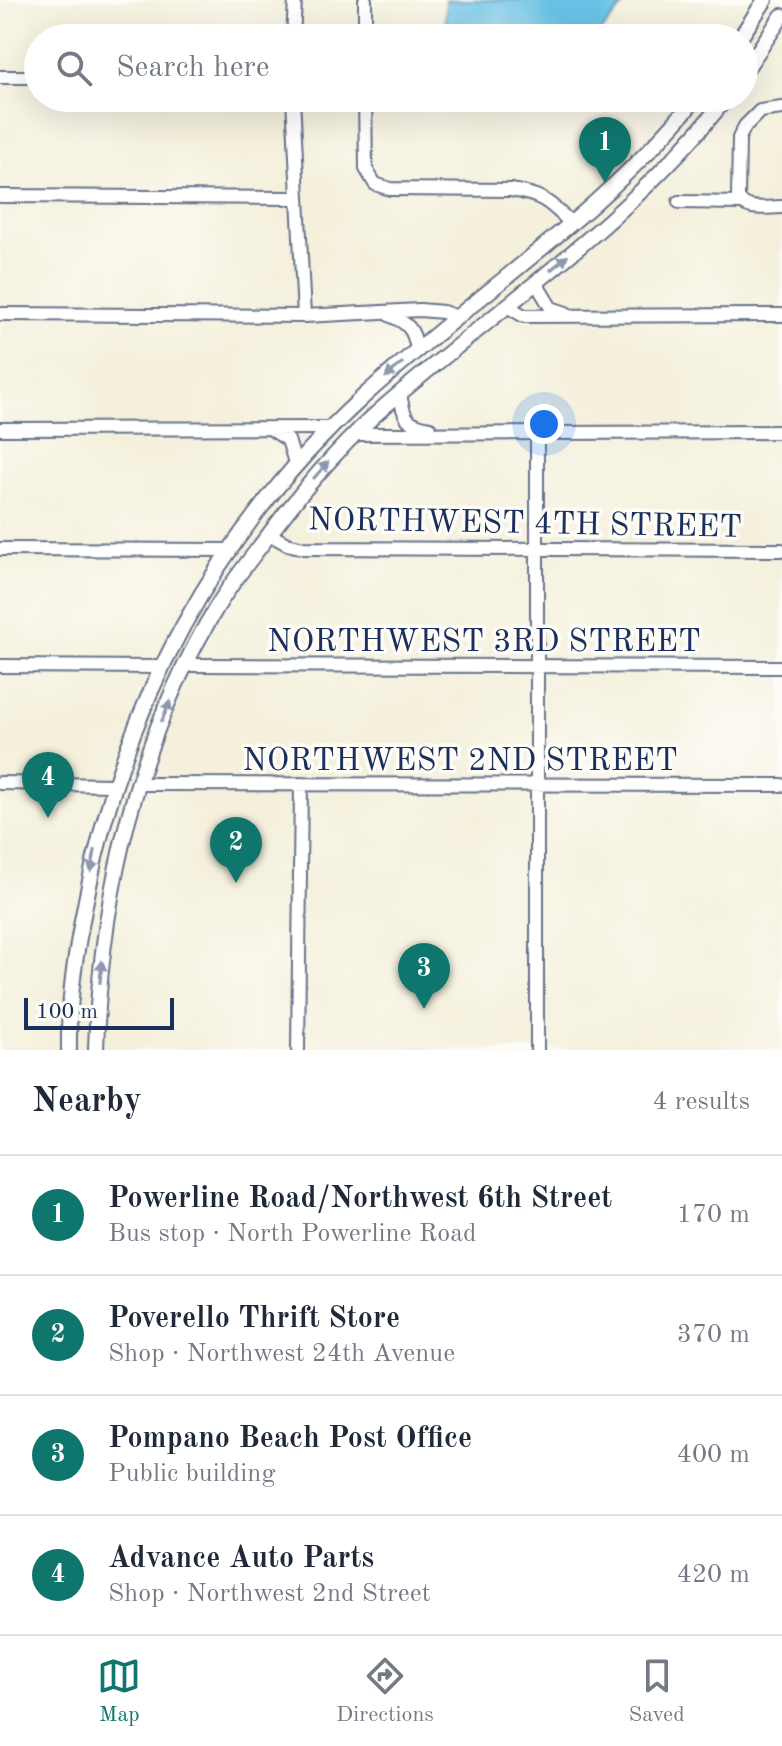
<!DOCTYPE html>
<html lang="en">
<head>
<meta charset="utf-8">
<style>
  body { margin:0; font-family:"Old Standard TT",serif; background:#f6f6f7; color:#1f2937 }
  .scale { position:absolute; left:24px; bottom:20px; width:150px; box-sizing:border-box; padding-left:8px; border:4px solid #1b2f5e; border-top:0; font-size:22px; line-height:28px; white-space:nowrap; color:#1b2f5e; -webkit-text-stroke:6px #fdfcf7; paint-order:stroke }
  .you { position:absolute; left:544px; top:424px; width:28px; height:28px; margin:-20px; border:6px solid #fff; border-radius:50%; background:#1a73e8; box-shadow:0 0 0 12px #1a73e833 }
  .badge { display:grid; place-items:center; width:52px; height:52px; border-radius:50%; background:#0f766e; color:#fff; font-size:26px; font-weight:700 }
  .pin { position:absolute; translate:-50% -66px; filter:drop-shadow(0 2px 4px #0008) }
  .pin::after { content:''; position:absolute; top:42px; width:28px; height:24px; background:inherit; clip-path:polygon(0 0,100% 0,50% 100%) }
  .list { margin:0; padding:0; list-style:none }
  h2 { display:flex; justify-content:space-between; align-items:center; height:104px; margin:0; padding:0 32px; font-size:34px }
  h2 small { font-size:26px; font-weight:400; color:#747a83 }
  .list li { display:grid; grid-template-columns:52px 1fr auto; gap:24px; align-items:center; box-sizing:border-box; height:120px; padding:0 32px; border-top:2px solid #e0e1e3 }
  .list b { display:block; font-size:30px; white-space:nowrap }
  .list p { margin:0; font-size:26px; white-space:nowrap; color:#747a83 }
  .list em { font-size:26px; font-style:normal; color:#747a83 }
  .icon { flex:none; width:44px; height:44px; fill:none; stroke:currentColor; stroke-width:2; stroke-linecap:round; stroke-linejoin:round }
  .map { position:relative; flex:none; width:782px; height:1050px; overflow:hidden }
  .search { position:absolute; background:#fff; box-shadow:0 8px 32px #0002; left:24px; right:24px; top:24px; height:88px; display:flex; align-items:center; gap:20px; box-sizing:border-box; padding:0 28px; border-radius:44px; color:#747a83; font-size:30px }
  .sheet { height:584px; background:#fff }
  nav { display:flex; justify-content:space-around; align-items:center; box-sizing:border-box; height:112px; border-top:2px solid #e0e1e3; background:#fff; font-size:22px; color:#747a83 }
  nav a { display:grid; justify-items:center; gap:4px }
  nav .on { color:#0f766e }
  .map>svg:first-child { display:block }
  .water { fill:#67c2e5; stroke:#4178a2; stroke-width:2 }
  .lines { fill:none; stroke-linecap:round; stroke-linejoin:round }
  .minor-casing { stroke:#67738a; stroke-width:16 }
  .major-casing { stroke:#67738a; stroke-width:18 }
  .minor { stroke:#fff; stroke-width:12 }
  .major { stroke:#fff; stroke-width:14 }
  .oneway { fill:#8d97ae }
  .labels { text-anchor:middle; stroke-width:7; stroke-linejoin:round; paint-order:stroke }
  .street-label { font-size:32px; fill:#1b2f5e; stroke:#fdfcf7 }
</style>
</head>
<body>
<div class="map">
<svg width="782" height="1050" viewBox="0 0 782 1050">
  <rect width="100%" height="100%" fill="#fdfcf7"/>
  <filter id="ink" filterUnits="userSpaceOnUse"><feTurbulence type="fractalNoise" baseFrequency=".0125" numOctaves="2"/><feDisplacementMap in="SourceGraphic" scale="16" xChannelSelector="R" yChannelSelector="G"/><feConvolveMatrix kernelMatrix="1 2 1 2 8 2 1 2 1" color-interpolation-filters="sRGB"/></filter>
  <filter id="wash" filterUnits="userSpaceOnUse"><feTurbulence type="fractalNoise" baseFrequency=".006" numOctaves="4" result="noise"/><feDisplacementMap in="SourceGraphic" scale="32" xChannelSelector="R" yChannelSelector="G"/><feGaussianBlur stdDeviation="1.8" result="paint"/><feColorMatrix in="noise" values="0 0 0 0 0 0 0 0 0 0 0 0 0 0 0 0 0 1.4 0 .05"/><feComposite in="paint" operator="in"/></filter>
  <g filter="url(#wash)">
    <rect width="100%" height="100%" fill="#f4f0dc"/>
    <!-- water -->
    <path class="water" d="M 446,0 L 628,0 L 596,38 L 445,38 Z"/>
  </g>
  <g filter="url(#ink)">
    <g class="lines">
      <defs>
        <path id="minor" d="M 365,0 L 365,38
          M 293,38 L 295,0
          M 0,77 L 38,77
          M 293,98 L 304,316
          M 365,98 L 366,169 L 375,184 L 390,189 L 511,190 C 543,195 548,201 571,223
          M 782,108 L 760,111 L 745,126 L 739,138 L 738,198 C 747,212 767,207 782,207
          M 0,196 L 297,198
          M 679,202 L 741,203
          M 536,283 L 551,308 L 566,313
          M 507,306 L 524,316 L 782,315
          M 0,314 L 304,316 L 420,310 L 443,312 L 457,317
          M 389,315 C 408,323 414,329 417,350
          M 400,394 C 404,417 405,424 430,428
          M 0,429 L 330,428
          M 271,429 L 288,440 L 296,466
          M 537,432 L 537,1050
          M 356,434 L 782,432
          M 269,534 L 287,544 L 304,548 L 782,550
          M 0,549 L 229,550
          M 186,665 L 782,667
          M 0,666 L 160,667
          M 0,783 L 113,785
          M 138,784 L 782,785
          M 298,1050 L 301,784"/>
        <path id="major" d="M 740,38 L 765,0
          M 744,72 L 782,16
          M 69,1050 C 68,999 76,950 86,900 C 123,705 216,531 364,396 C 474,296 602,214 696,98
          M 96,1050 C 100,895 137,738 218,605 C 234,579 253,556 271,532 C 305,487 342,443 385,406 C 501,306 631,220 726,98"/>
      </defs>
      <!-- minor casing -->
      <use href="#minor" class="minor-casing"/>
      <!-- major casing -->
      <use href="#major" class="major-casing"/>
      <!-- minor -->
      <use href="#minor" class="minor"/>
      <!-- major -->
      <use href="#major" class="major"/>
    </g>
    <!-- one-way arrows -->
    <defs><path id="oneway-solid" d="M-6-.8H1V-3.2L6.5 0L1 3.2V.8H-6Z" transform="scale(2)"/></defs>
    <g class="oneway">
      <use href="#oneway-solid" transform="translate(559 263) rotate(-40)"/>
      <use href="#oneway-solid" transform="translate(394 370) rotate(139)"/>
      <use href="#oneway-solid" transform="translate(321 470) rotate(-49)"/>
      <use href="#oneway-solid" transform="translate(166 711) rotate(-67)"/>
      <use href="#oneway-solid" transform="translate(93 861) rotate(101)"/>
      <use href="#oneway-solid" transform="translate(101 972) rotate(-84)"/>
    </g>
  </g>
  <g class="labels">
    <!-- street labels -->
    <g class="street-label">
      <text transform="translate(525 522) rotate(1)" y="11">NORTHWEST 4TH STREET</text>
      <text x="484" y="651">NORTHWEST 3RD STREET</text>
      <text x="460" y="770">NORTHWEST 2ND STREET</text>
    </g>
  </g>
</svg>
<div class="scale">100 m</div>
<div class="you"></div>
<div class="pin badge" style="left:605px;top:183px">1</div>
<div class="pin badge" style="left:236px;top:883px">2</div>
<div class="pin badge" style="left:424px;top:1009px">3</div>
<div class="pin badge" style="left:48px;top:818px">4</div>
<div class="search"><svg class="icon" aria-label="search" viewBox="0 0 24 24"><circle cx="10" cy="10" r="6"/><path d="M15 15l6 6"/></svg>Search here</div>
</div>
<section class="sheet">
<h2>Nearby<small>4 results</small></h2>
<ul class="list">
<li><span class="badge">1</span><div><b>Powerline Road/Northwest 6th Street</b><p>Bus stop · North Powerline Road</p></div><em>170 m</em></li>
<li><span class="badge">2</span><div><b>Poverello Thrift Store</b><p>Shop · Northwest 24th Avenue</p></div><em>370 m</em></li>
<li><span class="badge">3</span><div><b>Pompano Beach Post Office</b><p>Public building</p></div><em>400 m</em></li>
<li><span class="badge">4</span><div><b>Advance Auto Parts</b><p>Shop · Northwest 2nd Street</p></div><em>420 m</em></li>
</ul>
</section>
<nav>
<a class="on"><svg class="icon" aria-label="map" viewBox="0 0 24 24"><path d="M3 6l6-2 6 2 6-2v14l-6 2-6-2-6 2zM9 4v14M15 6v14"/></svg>Map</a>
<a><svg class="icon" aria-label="directions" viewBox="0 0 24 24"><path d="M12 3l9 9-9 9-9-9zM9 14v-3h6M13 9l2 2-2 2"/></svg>Directions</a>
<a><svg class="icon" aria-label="saved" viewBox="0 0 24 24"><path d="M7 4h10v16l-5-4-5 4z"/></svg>Saved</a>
</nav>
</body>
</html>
